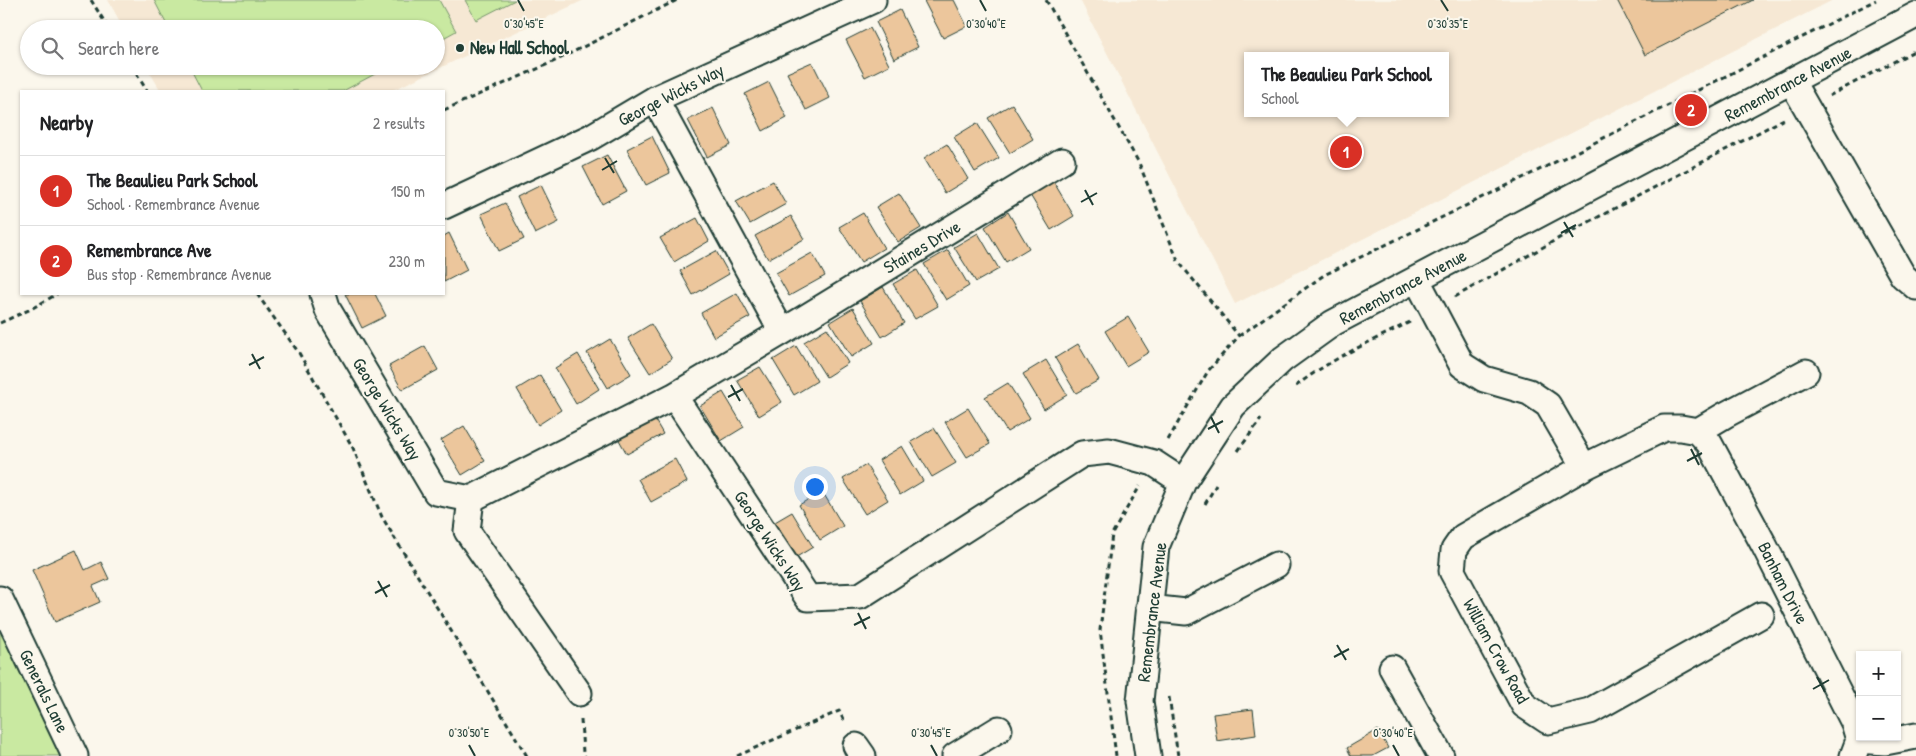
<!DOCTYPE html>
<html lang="en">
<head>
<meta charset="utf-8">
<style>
  body { margin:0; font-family:"Patrick Hand",sans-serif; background:#f6f6f6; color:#202124 }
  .controls { position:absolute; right:15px; bottom:15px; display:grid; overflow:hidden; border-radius:0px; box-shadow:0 1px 4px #0004 }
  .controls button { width:45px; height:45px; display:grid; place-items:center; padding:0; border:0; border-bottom:1px solid #e0e0e0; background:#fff; color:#202124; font:25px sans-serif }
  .you { position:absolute; left:814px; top:486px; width:18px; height:18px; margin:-12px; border:4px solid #fff; border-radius:50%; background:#1a73e8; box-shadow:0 0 0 8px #1a73e833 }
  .badge { display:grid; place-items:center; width:32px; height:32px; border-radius:50%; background:#d93025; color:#fff; font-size:16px; font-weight:700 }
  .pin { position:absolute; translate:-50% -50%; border:2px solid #fff; box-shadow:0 1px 5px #0006 }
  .popup { position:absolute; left:1244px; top:52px; width:205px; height:65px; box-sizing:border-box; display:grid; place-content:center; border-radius:0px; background:#fff; filter:drop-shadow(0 1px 4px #0005); font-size:16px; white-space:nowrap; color:#757577 }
  .popup b { font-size:19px; color:#202124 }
  .popup::after { content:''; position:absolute; left:50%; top:100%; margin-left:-10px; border:10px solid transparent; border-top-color:#fff }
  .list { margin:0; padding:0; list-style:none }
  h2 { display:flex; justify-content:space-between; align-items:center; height:65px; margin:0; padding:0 20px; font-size:21px }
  h2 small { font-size:16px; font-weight:400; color:#757577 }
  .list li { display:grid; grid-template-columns:32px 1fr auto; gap:15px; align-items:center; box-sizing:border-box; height:70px; padding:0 20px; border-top:1px solid #e0e0e0 }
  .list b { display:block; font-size:19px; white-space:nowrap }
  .list p { margin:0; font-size:16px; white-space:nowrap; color:#757577 }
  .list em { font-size:16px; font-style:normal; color:#757577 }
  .icon { flex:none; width:28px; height:28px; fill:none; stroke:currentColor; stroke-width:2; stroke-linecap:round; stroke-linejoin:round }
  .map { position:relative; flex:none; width:1916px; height:756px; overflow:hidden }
  .search { position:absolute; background:#fff; box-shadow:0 1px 4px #0004; left:20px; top:20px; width:425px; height:55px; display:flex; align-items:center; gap:12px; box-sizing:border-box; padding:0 18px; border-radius:28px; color:#757577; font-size:19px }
  .panel { position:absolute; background:#fff; box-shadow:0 1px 4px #0004; left:20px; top:90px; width:425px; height:205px; border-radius:0px }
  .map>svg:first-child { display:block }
  .built { fill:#f6e8d4; fill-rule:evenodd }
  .green { fill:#c9e9a1; stroke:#74936a }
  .building { fill:#ecc69c; stroke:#1f3d34 }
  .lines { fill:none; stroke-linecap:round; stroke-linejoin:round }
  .street-casing { stroke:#1f3d34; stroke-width:29 }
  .path { stroke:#1f3d34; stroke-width:3; stroke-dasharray:5 4; stroke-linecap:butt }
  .street { stroke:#fbf7ec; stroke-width:25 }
  .ticks { fill:none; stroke:#1f3d34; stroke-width:2 }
  .poi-dot { fill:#1f3d34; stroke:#fbf7ec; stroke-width:2 }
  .labels { text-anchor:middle; stroke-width:4; stroke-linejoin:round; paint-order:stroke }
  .poi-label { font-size:18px; font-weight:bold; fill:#1f3d34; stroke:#fbf7ec; text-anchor:start }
  .street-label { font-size:18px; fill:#1f3d34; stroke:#fbf7ec }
  .ticks-label { font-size:12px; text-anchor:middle; fill:#1f3d34; stroke:#fbf7ec; stroke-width:4; stroke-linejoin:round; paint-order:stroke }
</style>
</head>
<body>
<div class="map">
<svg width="1916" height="756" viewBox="0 0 1916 756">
  <rect width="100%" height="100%" fill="#fbf7ec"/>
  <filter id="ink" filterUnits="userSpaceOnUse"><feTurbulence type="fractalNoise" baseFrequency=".02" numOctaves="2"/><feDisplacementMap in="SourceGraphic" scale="10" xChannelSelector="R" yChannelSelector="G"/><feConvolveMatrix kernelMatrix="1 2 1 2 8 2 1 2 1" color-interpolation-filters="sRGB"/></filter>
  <g filter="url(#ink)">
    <!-- built -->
    <path class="built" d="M 108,0 L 584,0 L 391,91 L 161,91 L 146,66 L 436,66 L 436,29 L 124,29 Z
      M 1080,0 L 1833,0 L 1235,304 ZM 1247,56 L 1445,56 L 1445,113 L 1247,113 Z"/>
    <!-- green -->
    <path class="green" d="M 154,0 L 439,0 L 456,31 L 436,42 L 436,29 L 169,29 Z
      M 465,0 L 515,0 L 476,20 Z
      M 189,66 L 390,66 L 343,91 L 202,91 Z
      M 0,619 L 72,756 L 0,756 Z"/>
    <!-- building -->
    <path class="building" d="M 927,0 L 954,0 L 967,26 L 943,38 L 924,1 Z
      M 1617,0 L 1753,0 L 1645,55 Z
      M 900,10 L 918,47 L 894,59 L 876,22 Z
      M 870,28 L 889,65 L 865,77 L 846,40 Z
      M 812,62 L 830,98 L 806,110 L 787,73 Z
      M 769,82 L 787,118 L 763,131 L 745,94 Z
      M 1012,104 L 1033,139 L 1010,153 L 988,118 Z
      M 713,108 L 731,145 L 707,157 L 688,120 Z
      M 977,123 L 999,158 L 975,172 L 954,137 Z
      M 652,136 L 670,173 L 646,185 L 627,149 Z
      M 947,144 L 968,179 L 945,193 L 924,158 Z
      M 607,155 L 626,191 L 602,204 L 583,167 Z
      M 773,181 L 786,204 L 750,224 L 736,201 Z
      M 1053,181 L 1074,216 L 1051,230 L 1030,195 Z
      M 541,185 L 559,222 L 535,234 L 517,197 Z
      M 899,193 L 921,228 L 898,242 L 876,207 Z
      M 505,203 L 524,239 L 499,251 L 481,214 Z
      M 1008,212 L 1029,248 L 1006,262 L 985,227 Z
      M 863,213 L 884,248 L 861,262 L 839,227 Z
      M 791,216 L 804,239 L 768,259 L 755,236 Z
      M 697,218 L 709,241 L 674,262 L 660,238 Z
      M 449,233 L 467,270 L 444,282 L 444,236 Z
      M 978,233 L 999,269 L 976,282 L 954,247 Z
      M 948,250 L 969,286 L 946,300 L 924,264 Z
      M 716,251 L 729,274 L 693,295 L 680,271 Z
      M 812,253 L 825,276 L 789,296 L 776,273 Z
      M 917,270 L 938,306 L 915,319 L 893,284 Z
      M 883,287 L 904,323 L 882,337 L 860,301 Z
      M 737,293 L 750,317 L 714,337 L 701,313 Z
      M 345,294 L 375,294 L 386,316 L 362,328 Z
      M 853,308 L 874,343 L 851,357 L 830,322 Z
      M 1128,317 L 1149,352 L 1126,366 L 1105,331 Z
      M 651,324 L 672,359 L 650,373 L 628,338 Z
      M 827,328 L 848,363 L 826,377 L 804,342 Z
      M 610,339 L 631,374 L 608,388 L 587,353 Z
      M 1078,344 L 1099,380 L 1076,393 L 1055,358 Z
      M 425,346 L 438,370 L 402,390 L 389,366 Z
      M 796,346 L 817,381 L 794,395 L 773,360 Z
      M 578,354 L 599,389 L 576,404 L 555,368 Z
      M 1046,360 L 1067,395 L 1044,409 L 1023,374 Z
      M 760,367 L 782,402 L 759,416 L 737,380 Z
      M 540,375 L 561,410 L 538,425 L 517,389 Z
      M 1008,383 L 1030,418 L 1007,432 L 985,397 Z
      M 723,392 L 744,427 L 721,441 L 700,406 Z
      M 968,408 L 990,444 L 967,457 L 945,422 Z
      M 649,410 L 663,434 L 627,454 L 614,431 Z
      M 464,426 L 485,461 L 462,475 L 441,440 Z
      M 934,428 L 956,463 L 932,477 L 911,442 Z
      M 902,446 L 923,481 L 900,495 L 879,460 Z
      M 675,459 L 687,482 L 651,502 L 638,479 Z
      M 866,465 L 888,500 L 865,514 L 843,479 Z
      M 822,491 L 843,526 L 820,540 L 799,505 Z
      M 792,512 L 813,547 L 790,561 L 768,526 Z
      M 76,550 L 85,570 L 101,562 L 109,579 L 93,586 L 100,602 L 55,622 L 32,570 Z
      M 1253,709 L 1256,735 L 1217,741 L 1213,714 Z
      M 1378,730 L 1388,748 L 1373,756 L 1351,756 L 1347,748 Z"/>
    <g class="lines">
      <defs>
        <path id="street" d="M 1792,82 L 1903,276 L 1916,287
          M 655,99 L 782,332
          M 444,206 L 591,137 L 655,99 L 873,0
          M 1417,280 L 1462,365 L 1484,379 L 1529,392 L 1548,405 L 1584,467 L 1664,428 L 1681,428 L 1698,431 L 1709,443 L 1764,545 L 1854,723 L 1859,740 L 1853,756
          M 323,294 L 328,310 L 436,492 L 471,499 L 674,396 L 808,598 L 860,596 L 1082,454 L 1109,451 L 1154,463 L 1183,482
          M 674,396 L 782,332 L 1062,161
          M 1698,431 L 1725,415 L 1806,372
          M 1584,467 L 1463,537 L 1454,550 L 1452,571 L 1524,705 L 1548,721 L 1590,711 L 1761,615
          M 471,499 L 467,531 L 579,693
          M 0,599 L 75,756
          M 1149,608 L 1186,612 L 1276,565
          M 1392,668 L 1441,756
          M 1859,740 L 1885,742 L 1916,736
          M 856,746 L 863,756
          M 955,756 L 999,729
          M 1148,756 L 1140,701 L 1156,547 L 1183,482 L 1233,406 L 1283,359 L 1333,323 L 1916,15"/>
      </defs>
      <!-- street casing -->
      <use href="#street" class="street-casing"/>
      <!-- path -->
      <path class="path" d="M 91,0 L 109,29
        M 1046,0 L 1139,163 L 1178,261 L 1239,336
        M 132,66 L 147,91
        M 1829,96 L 1916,50
        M 444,110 L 553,62 L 677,0
        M 257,294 L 299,353 L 353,448 L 382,517 L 527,756
        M 1455,297 L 1568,233 L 1784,119
        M 0,323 L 31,309 L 57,294
        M 1296,386 C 1330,359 1372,341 1410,322
        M 1168,440 L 1208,371 L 1239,336 L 1324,275 L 1584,148 L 1876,0
        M 1238,451 L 1261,419
        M 1205,504 L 1216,485
        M 1169,697 L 1178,756
        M 581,720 L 583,753 L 585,756
        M 737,756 L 839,711 L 845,723
        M 1116,756 L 1100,630 L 1112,534 L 1140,486"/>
      <!-- street -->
      <use href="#street" class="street"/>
    </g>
  </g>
  <!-- ticks -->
  <path class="ticks" d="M 518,0 L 524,11M 980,0 L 986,11M 1441,0 L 1448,11M 605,158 L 614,173M 602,170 L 617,161M 1085,190 L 1093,205M 1081,202 L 1097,193M 1564,222 L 1573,237M 1561,233 L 1576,225M 252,354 L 260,369M 249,365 L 264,357M 731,385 L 740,401M 728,397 L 743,389M 1211,417 L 1219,433M 1208,429 L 1223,421M 1691,449 L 1699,465M 1687,461 L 1702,453M 378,581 L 387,597M 375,593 L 390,585M 858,613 L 866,629M 854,625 L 870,617M 1337,645 L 1346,660M 1334,657 L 1349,649M 1817,677 L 1825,692M 1813,689 L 1829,680M 469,745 L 475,756M 931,745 L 937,756M 1393,745 L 1399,756"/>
  <!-- markers -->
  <circle class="poi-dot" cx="460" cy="48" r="5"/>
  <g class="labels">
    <!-- poi labels -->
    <g class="poi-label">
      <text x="470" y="54">New Hall School</text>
    </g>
    <!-- street labels -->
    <g class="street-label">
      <text transform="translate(1788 84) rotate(-28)" y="6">Remembrance Avenue</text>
      <text transform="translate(671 95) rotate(-27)" y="6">George Wicks Way</text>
      <text transform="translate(922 247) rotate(-31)" y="6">Staines Drive</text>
      <text transform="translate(1403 287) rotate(-28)" y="6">Remembrance Avenue</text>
      <text transform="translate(387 409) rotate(59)" y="6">George Wicks Way</text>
      <text transform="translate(770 541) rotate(57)" y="6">George Wicks Way</text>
      <text transform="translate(1783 583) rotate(63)" y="6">Banham Drive</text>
      <text transform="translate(1152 612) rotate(-83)" y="6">Remembrance Avenue</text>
      <text transform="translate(1496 651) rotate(61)" y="6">William Crow Road</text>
      <text transform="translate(44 691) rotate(64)" y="6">Generals Lane</text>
    </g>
  </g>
  <g class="ticks-label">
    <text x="524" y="28">0°30'45"E</text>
    <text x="986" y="28">0°30'40"E</text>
    <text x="1448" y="28">0°30'35"E</text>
    <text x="469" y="737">0°30'50"E</text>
    <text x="931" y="737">0°30'45"E</text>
    <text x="1393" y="737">0°30'40"E</text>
  </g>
</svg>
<div class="controls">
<button>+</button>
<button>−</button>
</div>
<div class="you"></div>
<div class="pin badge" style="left:1346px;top:152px">1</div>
<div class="popup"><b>The Beaulieu Park School</b>School</div>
<div class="pin badge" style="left:1691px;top:110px">2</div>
<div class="search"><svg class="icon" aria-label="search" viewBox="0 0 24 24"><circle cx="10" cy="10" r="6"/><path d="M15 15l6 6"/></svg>Search here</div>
<section class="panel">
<h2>Nearby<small>2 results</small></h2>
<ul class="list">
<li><span class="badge">1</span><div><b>The Beaulieu Park School</b><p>School · Remembrance Avenue</p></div><em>150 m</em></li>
<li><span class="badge">2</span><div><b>Remembrance Ave</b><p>Bus stop · Remembrance Avenue</p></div><em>230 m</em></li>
</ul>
</section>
</div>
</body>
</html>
